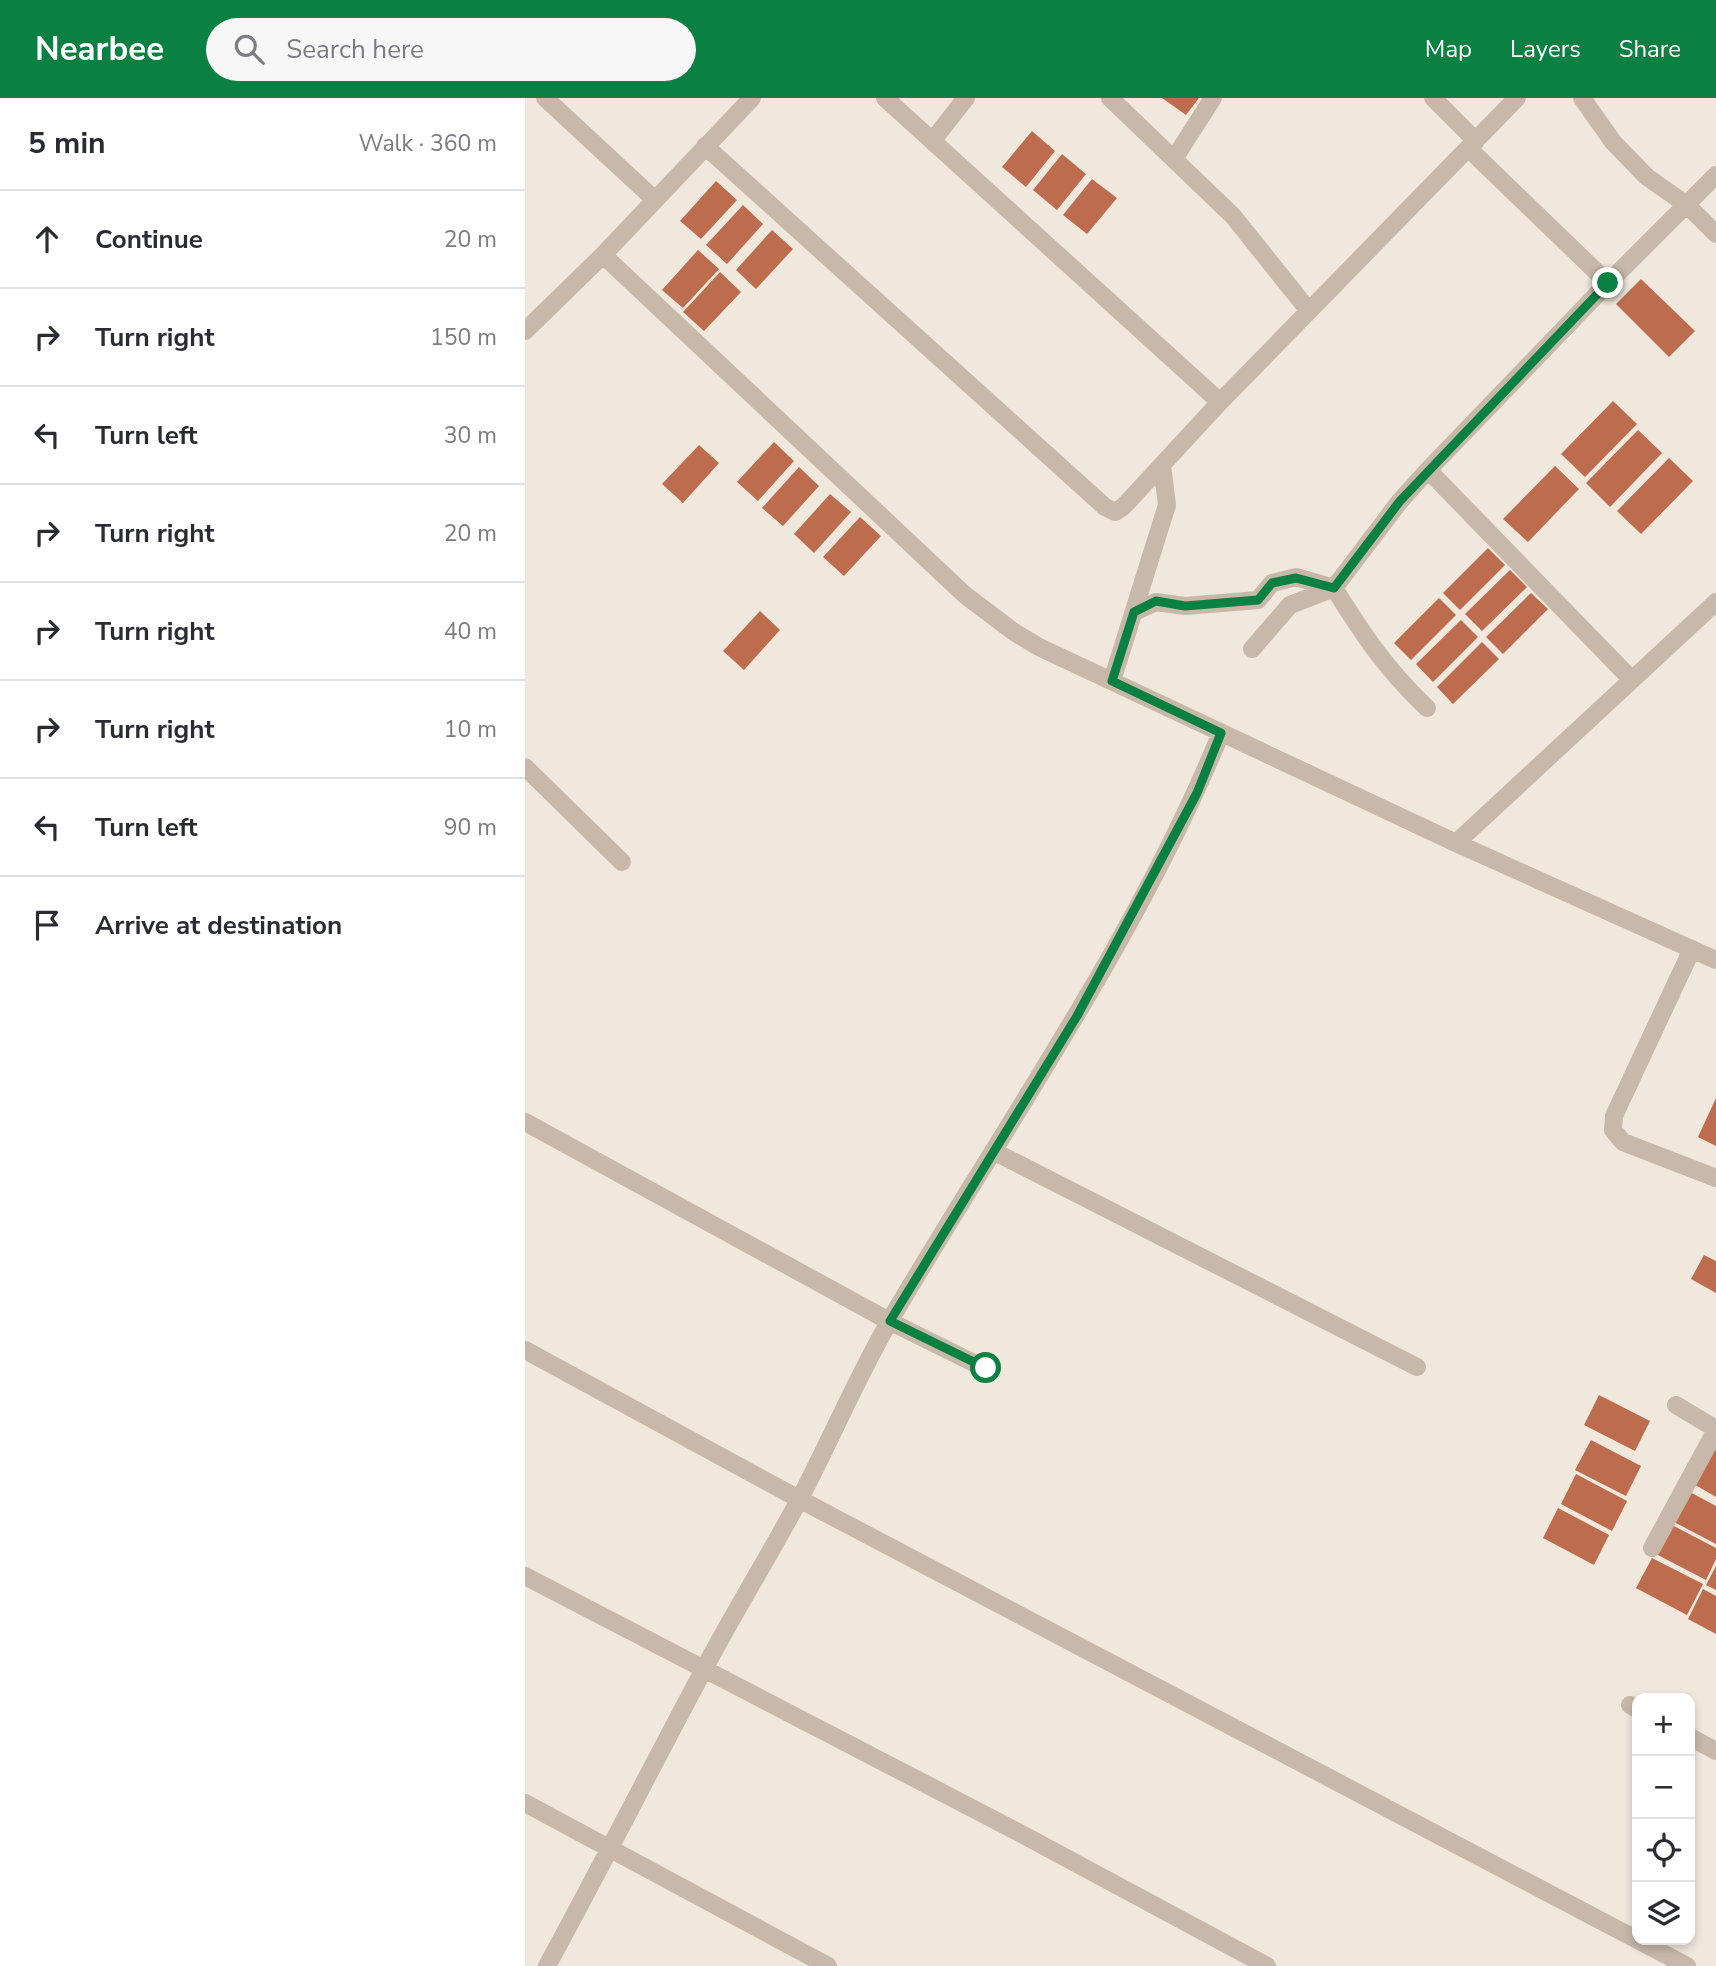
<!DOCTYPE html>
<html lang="en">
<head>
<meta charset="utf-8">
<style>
  body { margin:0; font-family:"Nunito Sans",sans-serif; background:#f7f7f7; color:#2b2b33 }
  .controls { position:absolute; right:21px; bottom:21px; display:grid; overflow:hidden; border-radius:14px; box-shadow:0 4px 10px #0003 }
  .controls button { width:63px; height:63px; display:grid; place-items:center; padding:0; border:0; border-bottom:2px solid #e1e1e2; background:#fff; color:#2b2b33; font:35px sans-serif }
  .stop { position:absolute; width:21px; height:21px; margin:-16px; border:5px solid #0b8043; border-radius:50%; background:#fff }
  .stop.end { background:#0b8043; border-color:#fff; box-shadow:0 2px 7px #0008 }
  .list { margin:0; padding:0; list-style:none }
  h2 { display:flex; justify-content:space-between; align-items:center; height:91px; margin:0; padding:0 28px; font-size:30px }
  h2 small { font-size:23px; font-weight:400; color:#7c7c81 }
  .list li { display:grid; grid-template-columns:46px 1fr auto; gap:21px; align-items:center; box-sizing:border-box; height:98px; padding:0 28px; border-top:2px solid #e1e1e2 }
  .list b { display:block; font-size:26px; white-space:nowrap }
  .list em { font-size:23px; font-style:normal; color:#7c7c81 }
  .icon { flex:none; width:38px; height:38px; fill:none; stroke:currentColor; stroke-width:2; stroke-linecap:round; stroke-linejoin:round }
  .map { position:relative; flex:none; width:1191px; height:1868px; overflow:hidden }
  header { display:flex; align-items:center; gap:42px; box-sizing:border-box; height:98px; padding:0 35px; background:#0b8043; color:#fff }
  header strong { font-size:33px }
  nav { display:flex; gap:38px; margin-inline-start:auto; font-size:24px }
  .search { width:490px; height:63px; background:#f7f7f7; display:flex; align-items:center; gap:18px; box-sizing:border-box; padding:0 24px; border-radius:38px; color:#7c7c81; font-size:26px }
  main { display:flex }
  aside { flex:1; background:#fff }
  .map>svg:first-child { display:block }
  .building { fill:#bd6c4e }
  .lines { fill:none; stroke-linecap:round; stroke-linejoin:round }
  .minor { stroke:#c7b8a9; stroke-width:18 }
  .route { stroke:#0b8043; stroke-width:9 }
</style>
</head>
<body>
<header>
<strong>Nearbee</strong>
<div class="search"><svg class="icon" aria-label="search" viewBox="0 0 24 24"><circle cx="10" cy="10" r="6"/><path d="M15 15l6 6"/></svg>Search here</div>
<nav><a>Map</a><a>Layers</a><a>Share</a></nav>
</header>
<main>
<aside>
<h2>5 min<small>Walk · 360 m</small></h2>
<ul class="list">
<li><svg class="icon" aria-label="ahead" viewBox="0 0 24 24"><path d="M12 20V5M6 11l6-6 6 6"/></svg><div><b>Continue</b></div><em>20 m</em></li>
<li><svg class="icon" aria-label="right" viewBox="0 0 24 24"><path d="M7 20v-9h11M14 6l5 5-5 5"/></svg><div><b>Turn right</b></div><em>150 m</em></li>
<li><svg class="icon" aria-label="left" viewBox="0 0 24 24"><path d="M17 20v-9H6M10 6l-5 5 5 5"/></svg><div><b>Turn left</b></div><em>30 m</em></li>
<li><svg class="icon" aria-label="right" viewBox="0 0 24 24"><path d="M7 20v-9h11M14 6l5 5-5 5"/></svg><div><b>Turn right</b></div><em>20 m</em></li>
<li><svg class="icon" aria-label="right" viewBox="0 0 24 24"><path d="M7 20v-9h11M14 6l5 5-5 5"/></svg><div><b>Turn right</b></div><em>40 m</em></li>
<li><svg class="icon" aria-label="right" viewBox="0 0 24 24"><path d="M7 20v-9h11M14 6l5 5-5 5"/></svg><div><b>Turn right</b></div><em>10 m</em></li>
<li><svg class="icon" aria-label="left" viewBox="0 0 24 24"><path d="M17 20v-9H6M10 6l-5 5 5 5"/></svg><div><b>Turn left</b></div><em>90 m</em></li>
<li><svg class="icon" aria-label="arrive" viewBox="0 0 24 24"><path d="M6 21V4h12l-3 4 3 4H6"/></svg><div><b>Arrive at destination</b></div></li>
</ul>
</aside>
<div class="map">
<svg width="1191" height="1868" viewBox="0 0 1191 1868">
  <rect width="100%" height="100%" fill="#f0e7dd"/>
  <!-- building -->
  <path class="building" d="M 637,0 L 674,0 L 661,17 Z
    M 507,33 L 530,53 L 501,89 L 477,69 Z
    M 537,56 L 561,76 L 532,112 L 508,92 Z
    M 567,81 L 592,100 L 562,136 L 538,117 Z
    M 191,83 L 212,102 L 176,141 L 155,123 Z
    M 218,107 L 238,126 L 202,166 L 181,147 Z
    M 247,132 L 268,151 L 231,191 L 211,172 Z
    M 173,152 L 194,171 L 158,210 L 137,192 Z
    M 195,174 L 216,194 L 179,233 L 158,214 Z
    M 1116,181 L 1170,233 L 1144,259 L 1091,206 Z
    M 1088,303 L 1112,326 L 1060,379 L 1036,356 Z
    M 1113,332 L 1137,355 L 1085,409 L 1061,385 Z
    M 249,344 L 269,363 L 233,403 L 212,384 Z
    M 174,347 L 194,365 L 158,405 L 137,386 Z
    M 1144,360 L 1168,383 L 1116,436 L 1092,413 Z
    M 1030,368 L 1054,391 L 1003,444 L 978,421 Z
    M 274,369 L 294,388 L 258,428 L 237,410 Z
    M 305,396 L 326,414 L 289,455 L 269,436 Z
    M 335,419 L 356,438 L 319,478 L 298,459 Z
    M 963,450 L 980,467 L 935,512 L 918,495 Z
    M 985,472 L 1002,489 L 957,533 L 940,516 Z
    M 1006,495 L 1023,511 L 978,556 L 961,539 Z
    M 914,500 L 931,517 L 886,562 L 869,545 Z
    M 235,513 L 255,532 L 219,572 L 198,553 Z
    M 936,522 L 953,539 L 908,584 L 891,566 Z
    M 957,544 L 974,561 L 928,606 L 912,589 Z
    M 1191,1000 L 1191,1048 L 1173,1039 Z
    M 1179,1157 L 1191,1163 L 1191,1195 L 1166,1181 Z
    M 1074,1297 L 1125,1323 L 1110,1353 L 1059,1327 Z
    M 1066,1342 L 1116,1368 L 1101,1398 L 1050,1372 Z
    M 1191,1347 L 1191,1399 L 1167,1385 Z
    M 1051,1376 L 1102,1403 L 1087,1433 L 1036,1406 Z
    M 1163,1393 L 1191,1408 L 1191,1446 L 1147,1423 Z
    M 1033,1410 L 1084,1437 L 1069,1467 L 1018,1440 Z
    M 1145,1426 L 1191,1450 L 1191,1461 L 1181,1482 L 1129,1455 Z
    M 1127,1460 L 1178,1486 L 1162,1517 L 1111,1490 Z
    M 1191,1468 L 1191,1492 L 1181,1487 Z
    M 1178,1491 L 1191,1498 L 1191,1536 L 1163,1521 Z"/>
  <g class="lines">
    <!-- minor -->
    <path class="minor" d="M 20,0 L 129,101
      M 227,0 L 78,157 L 440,497 L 489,534 L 514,549 L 931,745 L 1191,862
      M 360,0 L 695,304
      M 585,0 L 708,118 L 784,213
      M 908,0 L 951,43
      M 1057,0 L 1088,44 L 1122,79 L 1162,107 L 1191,136
      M 408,42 L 441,0
      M 180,48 L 580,409 L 590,414 L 598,409 L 695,304 L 992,0
      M 943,50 L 1083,185
      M 649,61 L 688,0
      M 0,233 L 78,157
      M 903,372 L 1107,582
      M 609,514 L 631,504 L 660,508 L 733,502 L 747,485 L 771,479 L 809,490 C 839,538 861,571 902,610
      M 727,551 L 765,507 L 809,490 L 875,403 L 903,372 L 1083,185 L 1191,77
      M 587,583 L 642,407 L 637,367
      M 0,669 L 97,764
      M 931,745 L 1191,504
      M 1167,851 L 1089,1018 L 1088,1032 L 1098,1044 L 1191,1080
      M 0,1024 L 364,1223 L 461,1271
      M 468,1053 L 892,1269
      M 0,1252 L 274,1401 L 1162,1868
      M 1151,1307 L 1191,1331
      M 1127,1450 L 1191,1332
      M 0,1478 L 491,1733 L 742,1868
      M 1105,1607 L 1112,1611
      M 1165,1639 L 1191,1653
      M 0,1705 L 303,1868
      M 22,1868 C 75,1771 125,1672 177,1575 C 208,1516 243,1460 274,1402 C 306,1342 332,1278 367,1219 C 480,1027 611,842 696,635"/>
  </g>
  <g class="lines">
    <!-- route -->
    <path class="route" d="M 461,1270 L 365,1223 L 552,918 L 672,695 L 696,635 L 587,583 L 609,514 L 631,503 L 660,508 L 733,502 L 747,485 L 771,480 L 809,490 L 875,403 L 1083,185"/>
  </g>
</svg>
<div class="controls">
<button>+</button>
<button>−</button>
<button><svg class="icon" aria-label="locate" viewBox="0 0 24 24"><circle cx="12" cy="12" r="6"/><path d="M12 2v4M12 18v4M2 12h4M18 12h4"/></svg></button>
<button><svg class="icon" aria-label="layers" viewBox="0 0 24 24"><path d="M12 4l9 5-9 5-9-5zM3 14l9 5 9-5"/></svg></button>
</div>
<div class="stop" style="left:461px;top:1270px"></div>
<div class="stop end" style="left:1083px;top:185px"></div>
</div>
</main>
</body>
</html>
